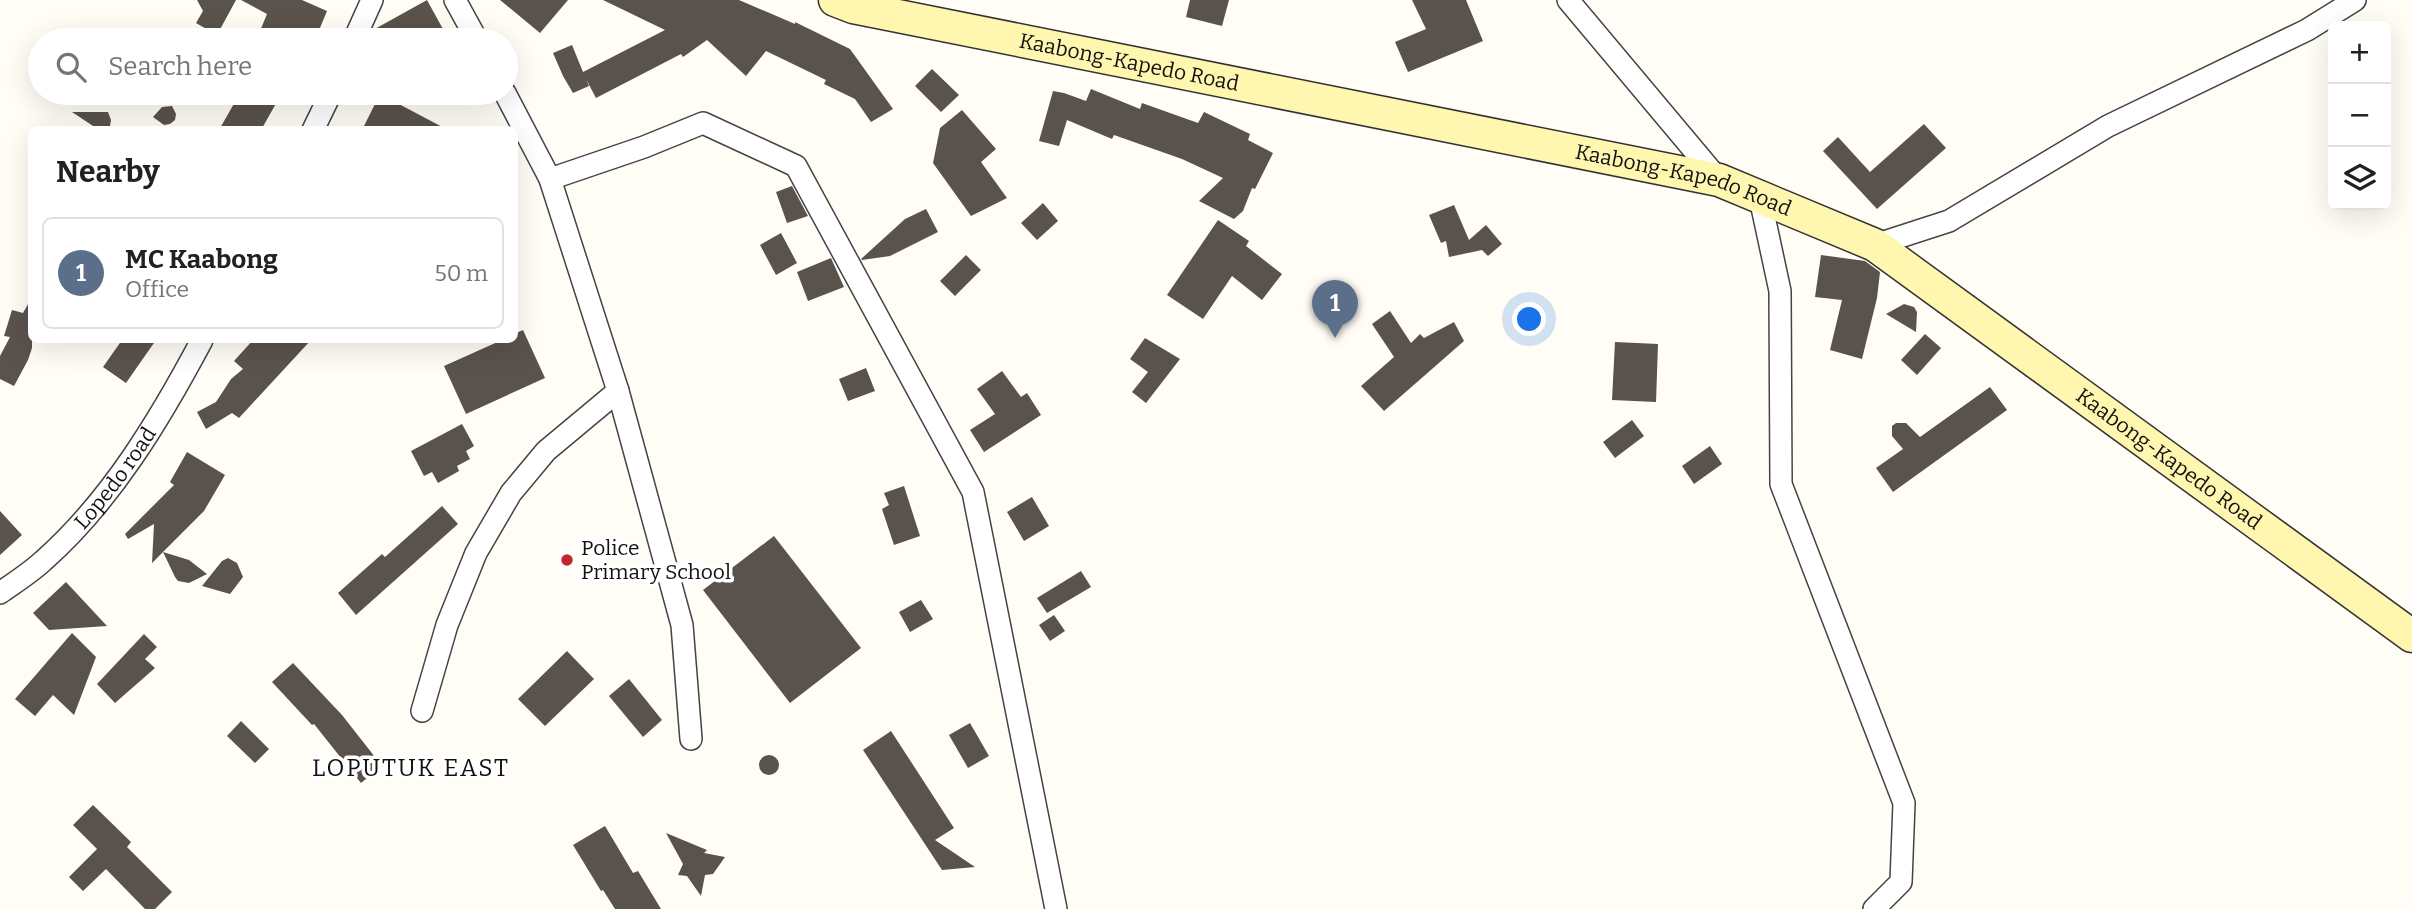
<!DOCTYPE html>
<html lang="en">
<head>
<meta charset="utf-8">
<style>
  body { margin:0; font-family:Bitter,serif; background:#f2f2f2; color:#202124 }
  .controls { position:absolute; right:21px; top:21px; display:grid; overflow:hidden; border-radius:10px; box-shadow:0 7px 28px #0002 }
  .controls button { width:63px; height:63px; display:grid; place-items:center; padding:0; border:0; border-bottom:2px solid #e0e0e0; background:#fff; color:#202124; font:35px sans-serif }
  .you { position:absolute; left:1530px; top:320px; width:24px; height:24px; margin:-18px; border:5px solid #fff; border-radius:50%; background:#1a73e8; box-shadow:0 0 0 10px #1a73e833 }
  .badge { display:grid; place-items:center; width:46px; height:46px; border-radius:50%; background:#0b8043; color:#fff; font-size:23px; font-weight:700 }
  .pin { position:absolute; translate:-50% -58px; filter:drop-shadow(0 2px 4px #0008) }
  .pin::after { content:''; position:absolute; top:37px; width:24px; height:21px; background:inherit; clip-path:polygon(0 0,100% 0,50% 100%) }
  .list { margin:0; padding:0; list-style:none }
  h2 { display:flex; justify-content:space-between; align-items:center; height:91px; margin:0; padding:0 28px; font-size:30px }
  h2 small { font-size:23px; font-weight:400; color:#757577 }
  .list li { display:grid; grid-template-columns:46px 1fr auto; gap:21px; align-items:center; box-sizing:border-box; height:112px; margin:0 14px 14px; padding:0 14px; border:2px solid #e0e0e0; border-radius:10px }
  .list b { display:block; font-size:26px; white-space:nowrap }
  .list p { margin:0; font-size:23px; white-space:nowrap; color:#757577 }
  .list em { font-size:23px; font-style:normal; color:#757577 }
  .icon { flex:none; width:38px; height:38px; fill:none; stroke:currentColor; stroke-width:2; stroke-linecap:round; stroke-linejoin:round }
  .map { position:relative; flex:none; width:2412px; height:909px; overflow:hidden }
  .search { position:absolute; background:#fff; box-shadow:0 7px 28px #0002; left:28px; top:28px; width:490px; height:77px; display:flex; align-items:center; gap:18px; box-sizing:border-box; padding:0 24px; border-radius:38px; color:#757577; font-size:26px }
  .panel { position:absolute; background:#fff; box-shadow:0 7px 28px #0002; left:28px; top:126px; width:490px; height:217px; border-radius:10px }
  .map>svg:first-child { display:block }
  .building { fill:#5a524d }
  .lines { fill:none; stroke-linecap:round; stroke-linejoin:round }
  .street-casing { stroke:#444; stroke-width:24 }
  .secondary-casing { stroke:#333; stroke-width:35 }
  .street { stroke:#fff; stroke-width:21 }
  .secondary { stroke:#fff6b0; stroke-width:32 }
  .poi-dot { fill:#c4262e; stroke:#fff; stroke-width:2.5 }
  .labels { text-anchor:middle; stroke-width:7; stroke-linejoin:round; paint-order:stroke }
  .street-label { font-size:21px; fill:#111; stroke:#fff }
  .poi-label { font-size:21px; fill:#111; stroke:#fff; text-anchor:start }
  .quarter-label { font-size:24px; letter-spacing:2px; fill:#111; stroke:#fff }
</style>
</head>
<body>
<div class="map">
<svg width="2412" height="909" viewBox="0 0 2412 909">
  <rect width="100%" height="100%" fill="#fffdf5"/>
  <!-- building -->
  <path class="building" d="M 197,0 L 236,0 L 217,35 L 196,23 L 203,11 Z
    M 241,0 L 302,0 L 327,11 L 315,40 L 282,40 L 260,31 L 267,14 Z
    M 427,0 L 449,40 L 368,40 L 373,30 Z
    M 500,0 L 568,0 L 540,33 Z
    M 603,0 L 739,0 L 795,24 L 795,22 L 850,49 L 893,109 L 871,122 L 855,99 L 824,84 L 826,80 L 766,51 L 746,76 L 707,40 L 683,57 L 681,54 L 596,98 L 586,79 L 589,86 L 573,93 L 563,76 L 553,53 L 572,45 L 583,72 L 665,30 Z
    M 1190,0 L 1229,0 L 1222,26 L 1186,17 Z
    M 1412,0 L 1466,0 L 1483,41 L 1408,72 L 1395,42 L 1426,29 Z
    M 932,69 L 959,95 L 941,112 L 915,86 Z
    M 1091,89 L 1140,109 L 1142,103 L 1198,123 L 1204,112 L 1250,134 L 1248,140 L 1273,153 L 1255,189 L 1252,188 L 1243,211 L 1234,219 L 1199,201 L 1223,178 L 1182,159 L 1114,135 L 1112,139 L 1067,120 L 1059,146 L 1039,141 L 1053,91 L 1064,93 L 1086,101 Z
    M 240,93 L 282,93 L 261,130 L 219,130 Z
    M 380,94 L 448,130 L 362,130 Z
    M 172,106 L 176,114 L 175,120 L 170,124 L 164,125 L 153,117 L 162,107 Z
    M 962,110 L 996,149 L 981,162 L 1007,198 L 971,216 L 933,163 L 940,128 Z
    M 72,112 L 108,112 L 111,120 L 110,126 L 105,130 L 99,130 Z
    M 1924,124 L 1946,148 L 1877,209 L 1823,151 L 1838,137 L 1870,172 Z
    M 792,186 L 808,216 L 787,223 L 776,192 Z
    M 1043,203 L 1058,221 L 1037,240 L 1021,223 Z
    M 1454,205 L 1469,240 L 1486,225 L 1502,244 L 1488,256 L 1482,250 L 1449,257 L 1446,241 L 1441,243 L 1429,215 Z
    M 926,209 L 938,232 L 890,256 L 862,260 L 861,259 L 905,219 Z
    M 1218,220 L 1249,241 L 1246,246 L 1282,274 L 1262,300 L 1232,276 L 1203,319 L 1167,295 Z
    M 781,233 L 797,263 L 776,275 L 760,245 Z
    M 966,255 L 981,270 L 955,296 L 940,281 Z
    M 1821,255 L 1865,261 L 1880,272 L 1877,298 L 1862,359 L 1830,350 L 1842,300 L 1815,297 Z
    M 831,258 L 844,287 L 808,301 L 797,272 Z
    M 32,297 L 32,348 L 28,360 L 14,386 L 0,379 L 0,356 L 10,337 L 4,336 L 12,310 L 23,313 Z
    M 1904,304 L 1914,307 L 1917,312 L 1916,332 L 1886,314 Z
    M 1390,311 L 1411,343 L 1420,334 L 1424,338 L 1454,322 L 1464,341 L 1384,411 L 1361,386 L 1394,357 L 1372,324 Z
    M 523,330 L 545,378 L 466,414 L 444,366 L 502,340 L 514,340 L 514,334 Z
    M 1925,334 L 1941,348 L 1917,375 L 1901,360 Z
    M 1145,338 L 1180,359 L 1146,403 L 1132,392 L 1148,372 L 1130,359 Z
    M 122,340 L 156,340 L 126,383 L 103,367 Z
    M 253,340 L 311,340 L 239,418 L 232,413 L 206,429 L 197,412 L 216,402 L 231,379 L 243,369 L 234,361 Z
    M 1615,342 L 1658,344 L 1656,402 L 1612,400 Z
    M 866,368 L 875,391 L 848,401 L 839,379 Z
    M 1002,371 L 1021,397 L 1027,393 L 1041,415 L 984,452 L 970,430 L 995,414 L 977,389 Z
    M 1990,387 L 2007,410 L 1893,492 L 1876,468 L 1903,449 L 1892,436 L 1892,426 L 1896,423 L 1906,423 L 1920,437 Z
    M 1632,420 L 1644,436 L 1615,458 L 1603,442 Z
    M 462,424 L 474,446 L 466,451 L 470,459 L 457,466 L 459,471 L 438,483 L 432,472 L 424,476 L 411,451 Z
    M 1710,446 L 1722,464 L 1694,484 L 1682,466 Z
    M 187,452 L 225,475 L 204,511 L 163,552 L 189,560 L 207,574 L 189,583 L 178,581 L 175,577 L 163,552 L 152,563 L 154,524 L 128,539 L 125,534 L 174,485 L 170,482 Z
    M 904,486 L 920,536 L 894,545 L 882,509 L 889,505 L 884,493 Z
    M 1032,497 L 1049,526 L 1024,541 L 1007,512 Z
    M 442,506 L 458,524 L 356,615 L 338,593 L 382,554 L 385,557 Z
    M 0,511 L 22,535 L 0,555 Z
    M 774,536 L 861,648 L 790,703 L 703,590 Z
    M 228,558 L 237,563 L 243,577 L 230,594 L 202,586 L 222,561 Z
    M 1081,571 L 1091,587 L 1047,613 L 1037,598 Z
    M 66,582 L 107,626 L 49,630 L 33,613 Z
    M 921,600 L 933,619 L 910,632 L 899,612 Z
    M 1054,615 L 1065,631 L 1050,641 L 1039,625 Z
    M 72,633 L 96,657 L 74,715 L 53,695 L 35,716 L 15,699 Z
    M 144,634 L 157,647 L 145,659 L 155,668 L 115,703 L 97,684 Z
    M 567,651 L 594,679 L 545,726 L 518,699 Z
    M 293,663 L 342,715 L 382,766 L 361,783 L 314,724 L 312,725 L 272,682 Z
    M 629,679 L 662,720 L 643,737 L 609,696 Z
    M 241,721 L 269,749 L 255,763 L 227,736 Z
    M 970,723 L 989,756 L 968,768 L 949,735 Z
    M 891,731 L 954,828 L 935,840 L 975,867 L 942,870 L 863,750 Z
    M759 765a10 10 0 1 1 20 0a10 10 0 1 1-20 0Z
    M 93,805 L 131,842 L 127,847 L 172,892 L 155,909 L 145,909 L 106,869 L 83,891 L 69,877 L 97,849 L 73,825 Z
    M 605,826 L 633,873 L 638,871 L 661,909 L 615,909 L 603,890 L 601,891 L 573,845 Z
    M 666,833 L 707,850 L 704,853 L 725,857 L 713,874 L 705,875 L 701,896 L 687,876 L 678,875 L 683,864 Z"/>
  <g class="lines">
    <defs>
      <g id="street">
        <path d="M 455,0 L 477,40"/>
        <path d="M 1568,0 L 1719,180"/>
        <path d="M 354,40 L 372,0"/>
        <path d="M 505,93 L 550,179 L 618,391 L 682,625 L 691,739"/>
        <path d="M 313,130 L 331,93"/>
        <path d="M 550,179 L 644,147 L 703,123 L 796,166 L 973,492 L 1056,909"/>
        <path d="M 1760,198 L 1780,291 L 1781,484 L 1904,803 L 1901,882 L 1874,909"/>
        <path d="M 1875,245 L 1949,221 L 2108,126 L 2307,30 L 2355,0"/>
        <path id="s1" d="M 0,593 C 14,583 30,573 43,561 C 111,501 160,419 202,340"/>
        <path d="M 422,711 L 447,625 L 476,553 L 511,493 L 546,451 L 618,391"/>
      </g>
      <g id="secondary">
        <path id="s2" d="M 835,0 L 853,7 L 1719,180 L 1875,245 L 2412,636"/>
      </g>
    </defs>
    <!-- street casing -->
    <use href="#street" class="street-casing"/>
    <!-- secondary casing -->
    <use href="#secondary" class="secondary-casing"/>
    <!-- street -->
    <use href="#street" class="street"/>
    <!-- secondary -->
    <use href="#secondary" class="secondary"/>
  </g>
  <!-- markers -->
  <circle class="poi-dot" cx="567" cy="560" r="7"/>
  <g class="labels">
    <!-- street labels -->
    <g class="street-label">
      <text dy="7" stroke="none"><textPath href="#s2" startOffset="301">Kaabong-Kapedo Road</textPath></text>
      <text dy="7" stroke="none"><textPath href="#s2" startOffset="868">Kaabong-Kapedo Road</textPath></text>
      <text dy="7" stroke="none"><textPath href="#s2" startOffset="1435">Kaabong-Kapedo Road</textPath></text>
      <text dy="7" stroke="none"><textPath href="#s1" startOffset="164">Lopedo road</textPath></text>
    </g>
    <!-- poi labels -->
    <g class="poi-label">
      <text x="581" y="555">Police<tspan x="581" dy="24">Primary School</tspan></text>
    </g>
    <!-- quarter labels -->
    <g class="quarter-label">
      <text x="411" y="776">LOPUTUK EAST</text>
    </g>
  </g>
</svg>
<div class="controls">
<button>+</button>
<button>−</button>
<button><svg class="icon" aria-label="layers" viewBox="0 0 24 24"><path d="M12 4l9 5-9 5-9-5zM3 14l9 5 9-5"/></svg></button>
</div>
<div class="you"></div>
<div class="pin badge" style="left:1335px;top:338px;background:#5c6f8a">1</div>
<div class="search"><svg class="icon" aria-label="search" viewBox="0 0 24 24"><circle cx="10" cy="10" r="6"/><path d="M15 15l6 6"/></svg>Search here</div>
<section class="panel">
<h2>Nearby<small></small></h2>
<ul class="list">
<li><span class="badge" style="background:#5c6f8a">1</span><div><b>MC Kaabong</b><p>Office</p></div><em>50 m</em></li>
</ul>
</section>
</div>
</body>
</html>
